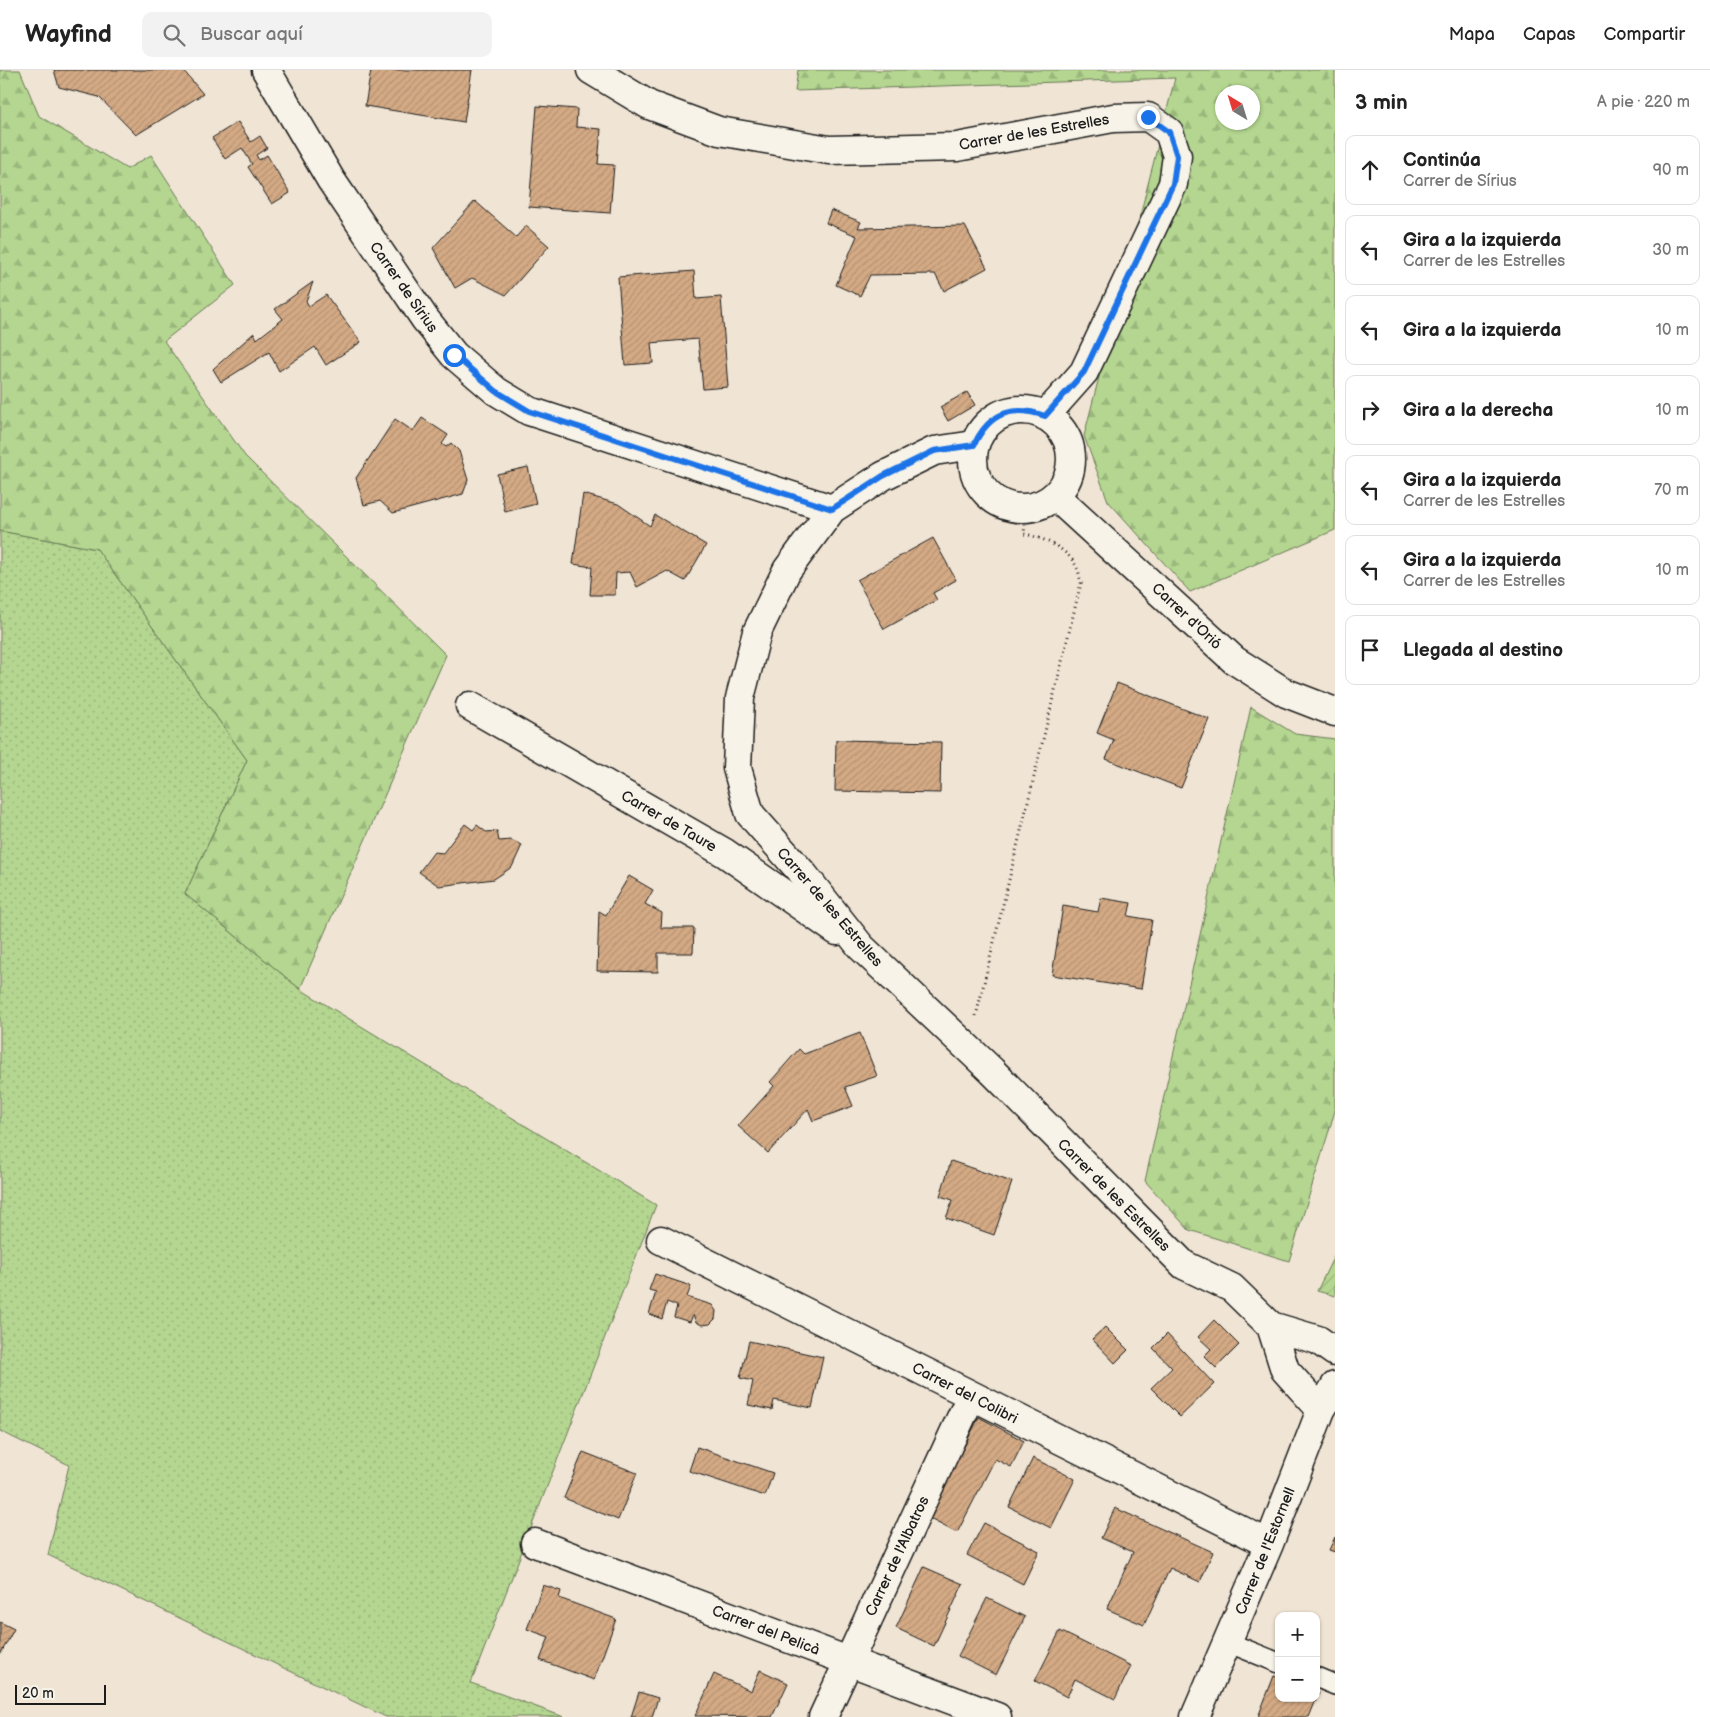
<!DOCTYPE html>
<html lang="es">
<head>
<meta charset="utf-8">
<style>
  body { margin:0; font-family:"Balsamiq Sans",sans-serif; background:#f2f2f2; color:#222 }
  .controls { position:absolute; right:15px; bottom:15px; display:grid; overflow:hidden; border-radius:10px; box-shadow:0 1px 4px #0004 }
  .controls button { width:45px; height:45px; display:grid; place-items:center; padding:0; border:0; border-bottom:1px solid #e0e0e0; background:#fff; color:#222; font:25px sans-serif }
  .compass { position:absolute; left:1215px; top:15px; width:45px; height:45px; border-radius:50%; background:#fff; box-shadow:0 1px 4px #0004; rotate:322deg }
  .scale { position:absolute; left:15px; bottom:12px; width:91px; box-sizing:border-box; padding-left:5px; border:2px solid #1c1c1c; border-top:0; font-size:14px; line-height:18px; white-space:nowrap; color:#1c1c1c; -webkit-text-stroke:4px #f7f3e8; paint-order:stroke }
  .stop { position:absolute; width:15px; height:15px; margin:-11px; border:4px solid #1a73e8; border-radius:50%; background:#fff }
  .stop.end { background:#1a73e8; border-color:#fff; box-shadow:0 1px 5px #0008 }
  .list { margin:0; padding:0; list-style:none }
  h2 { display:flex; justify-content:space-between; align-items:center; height:65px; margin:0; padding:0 20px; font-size:21px }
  h2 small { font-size:16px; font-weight:400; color:#767676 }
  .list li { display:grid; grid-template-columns:32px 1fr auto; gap:15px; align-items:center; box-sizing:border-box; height:70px; margin:0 10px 10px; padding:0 10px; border:1px solid #e0e0e0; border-radius:10px }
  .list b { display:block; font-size:19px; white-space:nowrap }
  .list p { margin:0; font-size:16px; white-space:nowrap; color:#767676 }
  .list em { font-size:16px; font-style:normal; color:#767676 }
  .icon { flex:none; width:28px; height:28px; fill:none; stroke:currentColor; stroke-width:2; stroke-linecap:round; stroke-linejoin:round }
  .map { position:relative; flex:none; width:1335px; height:1647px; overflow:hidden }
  header { display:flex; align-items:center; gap:30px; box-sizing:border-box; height:70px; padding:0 25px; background:#fff; border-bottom:1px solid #e0e0e0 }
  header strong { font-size:24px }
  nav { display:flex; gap:28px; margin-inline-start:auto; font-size:18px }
  .search { width:350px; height:45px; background:#f2f2f2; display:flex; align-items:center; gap:12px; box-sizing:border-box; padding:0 18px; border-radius:10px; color:#767676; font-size:19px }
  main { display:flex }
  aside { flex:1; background:#fff }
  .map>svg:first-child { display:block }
  .grass { fill:url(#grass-dots); stroke:#687956 }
  .forest { fill:url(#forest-firs); stroke:#687956; fill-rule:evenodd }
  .garden { fill:url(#garden-furrows); stroke:#687956 }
  .building { fill:url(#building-hatch); stroke:#1c1c1c }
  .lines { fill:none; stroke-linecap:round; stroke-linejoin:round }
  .lane-casing { stroke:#1c1c1c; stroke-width:22 }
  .street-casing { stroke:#1c1c1c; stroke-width:31 }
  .path { stroke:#1c1c1c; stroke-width:3; stroke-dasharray:1 4; stroke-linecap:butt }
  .lane { stroke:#f7f3e8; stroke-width:19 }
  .street { stroke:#f7f3e8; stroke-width:28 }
  .route { stroke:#1a73e8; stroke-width:6 }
  .labels { text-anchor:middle; stroke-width:4; stroke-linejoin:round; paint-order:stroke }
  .street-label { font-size:15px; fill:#1c1c1c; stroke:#f7f3e8 }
</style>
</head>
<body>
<header>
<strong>Wayfind</strong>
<div class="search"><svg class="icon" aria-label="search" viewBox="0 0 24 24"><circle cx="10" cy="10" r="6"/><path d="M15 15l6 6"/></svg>Buscar aquí</div>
<nav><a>Mapa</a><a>Capas</a><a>Compartir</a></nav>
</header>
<main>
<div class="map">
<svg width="1335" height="1647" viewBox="0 0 1335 1647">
  <defs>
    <pattern id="grass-dots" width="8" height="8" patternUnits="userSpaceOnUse" patternTransform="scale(1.25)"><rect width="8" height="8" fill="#b4d690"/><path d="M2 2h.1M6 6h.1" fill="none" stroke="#9ab77c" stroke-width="1.8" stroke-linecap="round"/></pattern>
    <pattern id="forest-firs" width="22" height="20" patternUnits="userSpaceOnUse" patternTransform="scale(1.25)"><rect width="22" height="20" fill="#b4d690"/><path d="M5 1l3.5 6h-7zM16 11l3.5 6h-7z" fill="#9ab77c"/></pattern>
    <pattern id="garden-furrows" width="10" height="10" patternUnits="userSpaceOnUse" patternTransform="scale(1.25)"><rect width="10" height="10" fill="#b4d690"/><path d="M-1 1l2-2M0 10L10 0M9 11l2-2" fill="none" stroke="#9ab77c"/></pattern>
    <pattern id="building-hatch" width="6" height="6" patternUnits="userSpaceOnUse" patternTransform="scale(1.25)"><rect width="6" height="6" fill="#d4aa85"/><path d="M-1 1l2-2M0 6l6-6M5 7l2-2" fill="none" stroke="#b59272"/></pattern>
  </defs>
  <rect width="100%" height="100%" fill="#f0e4d4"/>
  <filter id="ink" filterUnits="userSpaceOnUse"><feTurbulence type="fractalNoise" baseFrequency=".02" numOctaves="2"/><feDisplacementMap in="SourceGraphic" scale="10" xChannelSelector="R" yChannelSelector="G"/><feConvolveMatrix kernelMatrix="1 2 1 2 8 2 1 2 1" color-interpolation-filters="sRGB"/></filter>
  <g filter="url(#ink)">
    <!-- grass -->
    <path class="grass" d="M 0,461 L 97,479 L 247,690 L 185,824 L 300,919 L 656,1135 L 471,1613 L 564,1647 L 386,1647 L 48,1485 L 69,1395 L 0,1361 Z"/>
    <!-- forest -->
    <path class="forest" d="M 0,0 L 20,0 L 39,46 L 127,99 L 151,85 L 235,215 L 164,271 L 245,386 L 446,585 L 300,919 L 185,824 L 247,690 L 97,479 L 0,461 Z
      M 798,0 L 1335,0 L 1335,460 L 1190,522 L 1108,431 L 1084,366 L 1175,8 L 795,21 ZM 1222,22 L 1252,22 L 1252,52 L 1222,52 Z
      M 1251,637 L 1295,664 L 1335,669 L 1335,1041 L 1289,1191 L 1189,1160 L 1145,1111 Z"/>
    <!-- garden -->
    <path class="garden" d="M 1335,1184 L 1335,1226 L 1317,1221 Z"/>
    <!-- building -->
    <path class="building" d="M 54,0 L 183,0 L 203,24 L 136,65 L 99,27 L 59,17 Z
      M 371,0 L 472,0 L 464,52 L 365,36 Z
      M 537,36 L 577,39 L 576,57 L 601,59 L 598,94 L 614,95 L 610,143 L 529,137 Z
      M 238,52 L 251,72 L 260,66 L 267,78 L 256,85 L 259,90 L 267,85 L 290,123 L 272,134 L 248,97 L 252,94 L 242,78 L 225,89 L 212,68 Z
      M 475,131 L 516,167 L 526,156 L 549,176 L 506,225 L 472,208 L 455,218 L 433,178 Z
      M 831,140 L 861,152 L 858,158 L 965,156 L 987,198 L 944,221 L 935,204 L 870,205 L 860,226 L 836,215 L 857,166 L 826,153 Z
      M 694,201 L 696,229 L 721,227 L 728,317 L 703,319 L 698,269 L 651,273 L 653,293 L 625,295 L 618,207 Z
      M 313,212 L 306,231 L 309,236 L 326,225 L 361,272 L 326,295 L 315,277 L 279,301 L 269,282 L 221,312 L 213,299 L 254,263 L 257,269 L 283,249 L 275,239 Z
      M 967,322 L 975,335 L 948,351 L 940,337 Z
      M 422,348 L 448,365 L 442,374 L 446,377 L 451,373 L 459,381 L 468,410 L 463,424 L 393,443 L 380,431 L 364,435 L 356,408 L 395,349 L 413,361 Z
      M 528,397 L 536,434 L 505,442 L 497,404 Z
      M 583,424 L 618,434 L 650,456 L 655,445 L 706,475 L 685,511 L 667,501 L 637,517 L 630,502 L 616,503 L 615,525 L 590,525 L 592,497 L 573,494 Z
      M 933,468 L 956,510 L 933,523 L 937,530 L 884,559 L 857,510 Z
      M 1117,613 L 1209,649 L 1181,718 L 1106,689 L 1114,670 L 1097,663 Z
      M 836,670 L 941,672 L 940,723 L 835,721 Z
      M 465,754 L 473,760 L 477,755 L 486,762 L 497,761 L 499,771 L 511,770 L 522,775 L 512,797 L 494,809 L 439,816 L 419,802 L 434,782 L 443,783 Z
      M 629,806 L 653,820 L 645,834 L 662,843 L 661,858 L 694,858 L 693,883 L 658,883 L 658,902 L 597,901 L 599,841 L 606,845 Z
      M 1101,828 L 1131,833 L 1128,846 L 1152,850 L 1141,919 L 1052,905 L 1063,836 L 1098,842 Z
      M 860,963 L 877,1006 L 845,1017 L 853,1036 L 813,1051 L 808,1039 L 768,1083 L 738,1056 L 774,1016 L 770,1012 L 799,979 L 804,984 Z
      M 951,1091 L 1012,1112 L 994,1165 L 946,1148 L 953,1130 L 940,1126 Z
      M 655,1204 L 691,1216 L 687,1227 L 712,1235 L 716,1241 L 715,1249 L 710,1254 L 702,1255 L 696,1252 L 693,1245 L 690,1252 L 674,1247 L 677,1236 L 667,1232 L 662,1249 L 649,1244 L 656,1222 L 649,1220 Z
      M 1214,1250 L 1239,1275 L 1216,1298 L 1204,1286 L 1211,1279 L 1198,1267 Z
      M 1105,1257 L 1128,1280 L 1115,1293 L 1092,1269 Z
      M 1167,1264 L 1214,1314 L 1180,1347 L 1151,1318 L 1172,1298 L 1153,1278 Z
      M 749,1271 L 823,1287 L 812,1338 L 774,1330 L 772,1340 L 748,1335 L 753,1311 L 740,1308 Z
      M 979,1347 L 1024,1371 L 1011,1397 L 995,1389 L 957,1463 L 928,1448 Z
      M 697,1377 L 773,1403 L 765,1426 L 689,1401 Z
      M 583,1382 L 637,1403 L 618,1450 L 564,1428 Z
      M 1033,1388 L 1075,1409 L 1051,1458 L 1009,1437 Z
      M 1115,1438 L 1213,1482 L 1200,1512 L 1170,1498 L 1144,1555 L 1107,1539 L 1133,1482 L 1101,1468 Z
      M 984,1453 L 1039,1481 L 1023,1514 L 967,1485 Z
      M 1335,1467 L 1335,1482 L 1329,1480 Z
      M 924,1497 L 963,1514 L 934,1576 L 896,1558 Z
      M 543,1515 L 561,1521 L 559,1528 L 616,1549 L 594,1610 L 540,1590 L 549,1567 L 527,1559 Z
      M 987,1528 L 1025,1547 L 996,1605 L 958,1586 Z
      M 0,1552 L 14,1559 L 0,1585 Z
      M 1060,1561 L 1131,1596 L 1115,1629 L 1075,1609 L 1067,1627 L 1035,1611 Z
      M 760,1600 L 788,1613 L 772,1647 L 695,1646 L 714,1604 L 751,1621 Z
      M 1274,1606 L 1279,1608 L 1279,1628 L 1316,1628 L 1316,1622 L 1319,1623 L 1309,1647 L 1258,1647 Z
      M 639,1622 L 658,1628 L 652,1647 L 631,1647 Z"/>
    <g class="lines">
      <defs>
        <path id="lane" d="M 1227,1572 L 1279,1593
          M 1316,1607 L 1335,1615"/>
        <path id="street" d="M 266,0 L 331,110 L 425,249 L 454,285 L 496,321 L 529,341 L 832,439
          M 591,0 L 649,35 L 719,61 L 829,80 L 957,77 L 1113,48 L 1148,47 L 1169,62 L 1177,86 L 1173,114 L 1084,302 L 1045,346
          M973 389a49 49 0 1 1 98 0a49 49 0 1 1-98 0Z
          M 974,375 L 934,381 L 883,406 L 832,439 L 787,500 L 757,562 L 740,628 L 737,698 L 750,744 L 804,805 L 861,877 L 992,1001 L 1184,1195 L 1232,1218 L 1271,1256 L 1318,1270 L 1335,1282
          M 1055,426 L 1234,590 L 1286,623 L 1335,642
          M 470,636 L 725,783 L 837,861
          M 661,1170 L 1269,1474
          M 1271,1256 L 1285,1300 L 1321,1340
          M 535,1473 L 997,1647
          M 823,1647 L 971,1326
          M 1195,1647 L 1269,1474 L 1321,1340 L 1335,1316"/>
      </defs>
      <!-- lane casing -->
      <use href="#lane" class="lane-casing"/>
      <!-- street casing -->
      <use href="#street" class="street-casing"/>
      <!-- path -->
      <path class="path" d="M 976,946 L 1081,513 C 1080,508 1079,502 1077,498 C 1069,479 1042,467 1024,464 L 1026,439"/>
      <!-- lane -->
      <use href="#lane" class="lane"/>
      <!-- street -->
      <use href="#street" class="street"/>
    </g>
  </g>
  <g class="lines" filter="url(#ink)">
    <!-- route -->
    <path class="route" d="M 454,285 L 496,321 L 529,341 L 832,439 L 883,406 L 934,381 L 974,375 C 989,343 1012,334 1045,346 L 1084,302 L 1173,114 L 1177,86 L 1169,62 L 1148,47"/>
  </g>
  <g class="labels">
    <!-- street labels -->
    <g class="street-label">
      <text transform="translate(1034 62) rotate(-10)" y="5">Carrer de les Estrelles</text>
      <text transform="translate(404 217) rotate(55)" y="5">Carrer de Sírius</text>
      <text transform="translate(1187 546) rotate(43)" y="5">Carrer d'Orió</text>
      <text transform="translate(669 751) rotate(30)" y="5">Carrer de Taure</text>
      <text transform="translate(830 837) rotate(49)" y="5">Carrer de les Estrelles</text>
      <text transform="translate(1114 1125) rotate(45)" y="5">Carrer de les Estrelles</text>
      <text transform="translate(965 1323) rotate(27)" y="5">Carrer del Colibri</text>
      <text transform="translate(1265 1481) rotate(-68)" y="5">Carrer de l'Estornell</text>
      <text transform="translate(897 1486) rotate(-65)" y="5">Carrer de l'Albatros</text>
      <text transform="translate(766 1560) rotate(21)" y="5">Carrer del Pelicà</text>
    </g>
  </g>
</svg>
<div class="controls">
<button>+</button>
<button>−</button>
</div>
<svg class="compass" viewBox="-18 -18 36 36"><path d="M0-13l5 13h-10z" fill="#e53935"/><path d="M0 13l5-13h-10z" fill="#767676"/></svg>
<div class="scale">20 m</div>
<div class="stop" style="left:454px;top:285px"></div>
<div class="stop end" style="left:1148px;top:47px"></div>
</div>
<aside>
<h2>3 min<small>A pie · 220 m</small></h2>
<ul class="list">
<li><svg class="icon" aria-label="ahead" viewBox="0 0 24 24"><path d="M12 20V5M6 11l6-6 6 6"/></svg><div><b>Continúa</b><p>Carrer de Sírius</p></div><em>90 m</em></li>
<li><svg class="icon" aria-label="left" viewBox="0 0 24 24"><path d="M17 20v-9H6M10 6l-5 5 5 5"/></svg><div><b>Gira a la izquierda</b><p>Carrer de les Estrelles</p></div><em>30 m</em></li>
<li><svg class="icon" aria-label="left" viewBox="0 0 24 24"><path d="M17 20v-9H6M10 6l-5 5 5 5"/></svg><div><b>Gira a la izquierda</b></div><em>10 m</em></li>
<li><svg class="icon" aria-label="right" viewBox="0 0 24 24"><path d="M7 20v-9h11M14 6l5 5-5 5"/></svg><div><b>Gira a la derecha</b></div><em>10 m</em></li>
<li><svg class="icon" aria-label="left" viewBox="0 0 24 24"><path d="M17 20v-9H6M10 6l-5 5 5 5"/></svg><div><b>Gira a la izquierda</b><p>Carrer de les Estrelles</p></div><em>70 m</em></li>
<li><svg class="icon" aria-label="left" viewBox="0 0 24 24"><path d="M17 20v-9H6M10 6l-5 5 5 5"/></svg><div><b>Gira a la izquierda</b><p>Carrer de les Estrelles</p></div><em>10 m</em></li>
<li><svg class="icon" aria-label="arrive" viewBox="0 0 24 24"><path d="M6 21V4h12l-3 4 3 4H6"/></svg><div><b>Llegada al destino</b></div></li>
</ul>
</aside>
</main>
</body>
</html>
